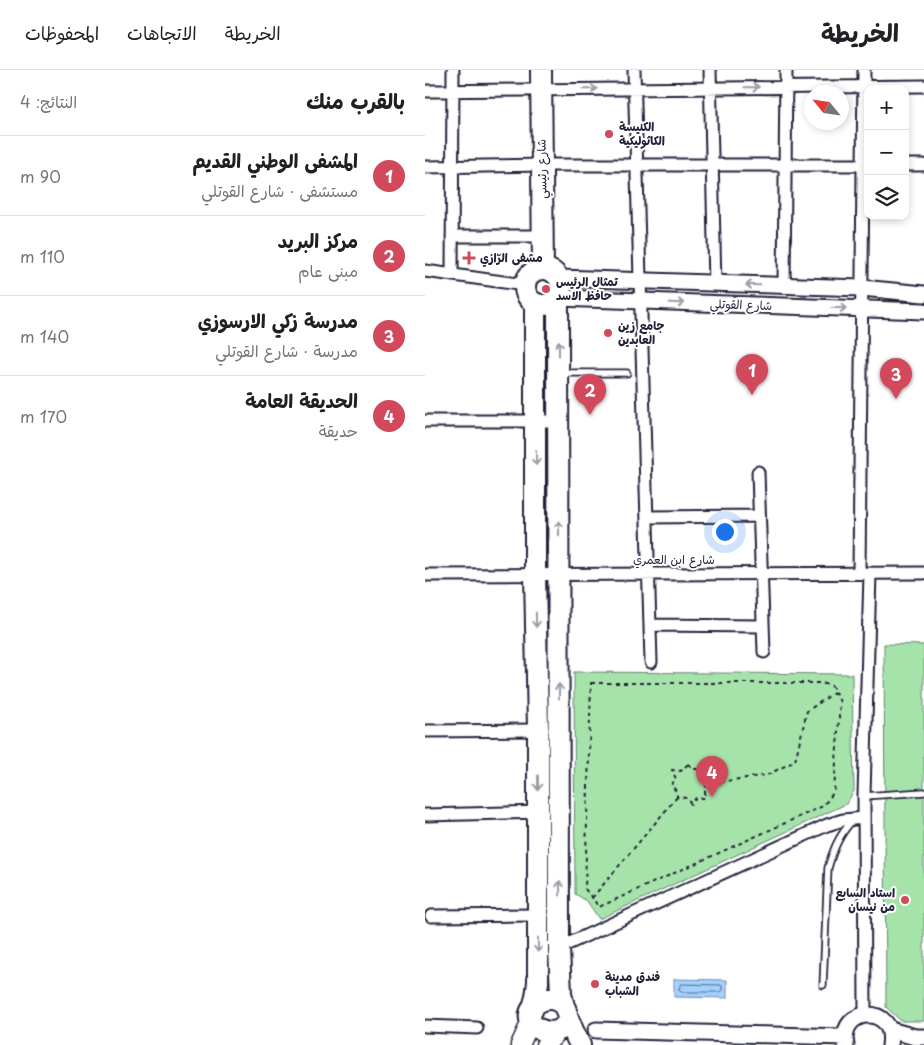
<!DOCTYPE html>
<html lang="ar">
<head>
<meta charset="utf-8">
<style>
  body { margin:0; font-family:"Playpen Sans","Playpen Sans Arabic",sans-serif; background:#f6f6f6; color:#202124; direction:rtl }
  .controls { position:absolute; right:15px; top:15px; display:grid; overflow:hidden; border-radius:10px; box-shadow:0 2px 8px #0003 }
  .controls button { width:45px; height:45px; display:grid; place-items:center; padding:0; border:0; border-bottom:1px solid #e0e0e0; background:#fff; color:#202124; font:25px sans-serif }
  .compass { position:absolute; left:379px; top:15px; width:45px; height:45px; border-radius:50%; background:#fff; box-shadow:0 2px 8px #0003; rotate:299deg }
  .you { position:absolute; left:299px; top:461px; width:18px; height:18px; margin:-12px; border:4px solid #fff; border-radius:50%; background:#1a73e8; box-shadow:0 0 0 8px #1a73e833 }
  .badge { display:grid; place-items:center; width:32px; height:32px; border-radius:50%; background:#d1495b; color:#fff; font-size:16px; font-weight:700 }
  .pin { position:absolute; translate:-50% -41px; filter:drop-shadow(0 1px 2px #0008) }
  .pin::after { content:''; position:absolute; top:26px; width:18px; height:15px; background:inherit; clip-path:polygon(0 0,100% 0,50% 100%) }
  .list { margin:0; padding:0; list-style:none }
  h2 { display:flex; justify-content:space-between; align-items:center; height:65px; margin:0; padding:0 20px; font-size:21px }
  h2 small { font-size:16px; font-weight:400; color:#757577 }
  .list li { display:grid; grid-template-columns:32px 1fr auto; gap:15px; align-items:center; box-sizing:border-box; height:80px; padding:0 20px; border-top:1px solid #e0e0e0 }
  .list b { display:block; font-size:19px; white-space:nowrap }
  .list p { margin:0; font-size:16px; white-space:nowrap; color:#757577 }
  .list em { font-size:16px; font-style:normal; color:#757577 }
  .icon { flex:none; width:28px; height:28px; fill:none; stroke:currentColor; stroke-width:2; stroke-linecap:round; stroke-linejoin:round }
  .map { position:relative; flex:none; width:499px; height:975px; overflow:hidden; direction:ltr }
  header { display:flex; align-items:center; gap:30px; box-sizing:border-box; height:70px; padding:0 25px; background:#fff; border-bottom:1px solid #e0e0e0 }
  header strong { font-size:24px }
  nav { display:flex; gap:28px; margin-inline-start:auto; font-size:18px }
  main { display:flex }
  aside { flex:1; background:#fff }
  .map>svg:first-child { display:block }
  .green { fill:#a6e3aa; stroke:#648272 }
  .water { fill:#a4d0fe; stroke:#708ab0 }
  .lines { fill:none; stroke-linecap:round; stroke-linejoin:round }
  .shore { stroke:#566889; stroke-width:1 }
  .lane-casing { stroke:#22223b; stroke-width:9 }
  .street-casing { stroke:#22223b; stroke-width:15 }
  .secondary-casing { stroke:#22223b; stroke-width:19 }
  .primary-casing { stroke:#22223b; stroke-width:21 }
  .highway-casing { stroke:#22223b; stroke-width:24 }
  .path { stroke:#22223b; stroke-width:2; stroke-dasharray:4 4; stroke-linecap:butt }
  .lane { stroke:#fff; stroke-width:5.5 }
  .street { stroke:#fff; stroke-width:11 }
  .secondary { stroke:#fff; stroke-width:15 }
  .primary { stroke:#fff; stroke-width:18 }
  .highway { stroke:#fff; stroke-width:20 }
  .oneway { stroke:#9c9ca7 }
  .poi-dot { fill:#d1495b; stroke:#fff; stroke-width:2 }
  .labels { text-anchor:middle; stroke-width:4; stroke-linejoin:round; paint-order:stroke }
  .poi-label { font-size:12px; font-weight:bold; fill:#22223b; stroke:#fff; text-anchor:start }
  .street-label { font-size:12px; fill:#22223b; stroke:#fff }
</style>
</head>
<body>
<header>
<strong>الخريطة</strong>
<nav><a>الخريطة</a><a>الاتجاهات</a><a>المحفوظات</a></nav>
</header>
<main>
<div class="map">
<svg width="499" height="975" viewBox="0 0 499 975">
  <rect width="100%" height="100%" fill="#fff"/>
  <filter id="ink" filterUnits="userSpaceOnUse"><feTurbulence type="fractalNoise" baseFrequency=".02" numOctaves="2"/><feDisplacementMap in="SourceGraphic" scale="10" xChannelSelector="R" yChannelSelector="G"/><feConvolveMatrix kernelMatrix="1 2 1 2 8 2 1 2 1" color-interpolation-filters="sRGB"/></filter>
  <g filter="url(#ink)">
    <!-- green -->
    <path class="green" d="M 459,574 L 499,575 L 499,951 L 476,951 L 461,937 Z
      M 149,602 L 427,604 L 429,721 L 421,734 L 174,849 L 162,831 L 150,824 Z"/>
    <!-- water -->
    <path class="water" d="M 249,909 L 302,910 L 302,928 L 249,927 Z"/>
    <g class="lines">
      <!-- shore -->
      <path class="shore" d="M 256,914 L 295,915 L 297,916 L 297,920 L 295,922 L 256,922 L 254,920 Z"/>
      <defs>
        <path id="lane" d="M 136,303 L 202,303
          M 439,726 L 499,722
          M 398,915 L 403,798 C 408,780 414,765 427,751"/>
        <path id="street" d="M 209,0 L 226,592
          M 285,0 L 290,214
          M 0,21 L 499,16
          M 480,95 L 499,95
          M 0,97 L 117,95 L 443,95
          M 27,166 L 118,166
          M 0,201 L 100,215
          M 27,205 L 28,0
          M 359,217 L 361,0
          M 0,351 L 134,351
          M 333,402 L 339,582
          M 222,447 L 334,446
          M 434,503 L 439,0
          M 0,505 L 499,503
          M 225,555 L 337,556
          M 0,661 L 118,660
          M 0,745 L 118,742
          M 6,846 L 118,845
          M 134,878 L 402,755 L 418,750 L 439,748
          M 440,945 L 439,726 L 445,503
          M 0,956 L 52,958"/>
        <path id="secondary" d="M 134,208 L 437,218 L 499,224
          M 133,228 L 499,241
          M 171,960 L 420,967
          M 465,960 L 490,967 L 499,967
          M 421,975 C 413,936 472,934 465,975"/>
        <path id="primary" d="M 95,975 L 106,951
          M 120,975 L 129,966"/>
        <path id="highway" d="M 116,0 L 118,199
          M100 217a18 18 0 1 1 36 0a18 18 0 1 1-36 0Z
          M 133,228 L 134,878 L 136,924 L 139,936
          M 107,941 L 111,927 L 113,912 L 113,660 L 110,504 L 110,234
          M 143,948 C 139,975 87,958 111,934 C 119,927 132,927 139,936 C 142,941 142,946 144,950 C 147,959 151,967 155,975"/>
      </defs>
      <!-- lane casing -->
      <use href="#lane" class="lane-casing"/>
      <!-- street casing -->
      <use href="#street" class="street-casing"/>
      <!-- secondary casing -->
      <use href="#secondary" class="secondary-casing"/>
      <!-- primary casing -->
      <use href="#primary" class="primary-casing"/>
      <!-- highway casing -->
      <use href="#highway" class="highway-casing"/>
      <!-- path -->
      <path class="path" d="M 166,613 L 396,613 L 407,616 L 415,632 L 409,722 L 398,736 L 174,837 L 160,819 Z
        M 263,694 L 269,699 L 279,699 L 279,708 L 287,713 L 280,717 L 280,728 L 271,728 L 266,734 L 262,728 L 252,727 L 252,722 L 246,715 L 251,709 L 247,700 L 256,701 Z
        M 287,713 L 342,705 L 370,691 L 382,641 L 410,622
        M 167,828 L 252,727"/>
      <!-- lane -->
      <use href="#lane" class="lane"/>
      <!-- street -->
      <use href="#street" class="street"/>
      <!-- secondary -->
      <use href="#secondary" class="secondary"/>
      <!-- primary -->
      <use href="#primary" class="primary"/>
      <!-- highway -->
      <use href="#highway" class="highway"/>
    </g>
    <!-- one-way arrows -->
    <defs><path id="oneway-shaft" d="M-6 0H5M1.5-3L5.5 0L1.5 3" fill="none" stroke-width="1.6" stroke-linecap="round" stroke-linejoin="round" transform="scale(1.25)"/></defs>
    <g class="oneway">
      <use href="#oneway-shaft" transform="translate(327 17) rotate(-1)"/>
      <use href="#oneway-shaft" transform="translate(165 19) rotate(-1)"/>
      <use href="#oneway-shaft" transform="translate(328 215) rotate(-178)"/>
      <use href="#oneway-shaft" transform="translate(252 233) rotate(2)"/>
      <use href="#oneway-shaft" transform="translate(414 238) rotate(2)"/>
      <use href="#oneway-shaft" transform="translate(134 278) rotate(-90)"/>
      <use href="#oneway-shaft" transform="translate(111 388) rotate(90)"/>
      <use href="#oneway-shaft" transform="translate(134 458) rotate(-90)"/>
      <use href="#oneway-shaft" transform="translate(111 550) rotate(89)"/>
      <use href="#oneway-shaft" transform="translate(134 621) rotate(-90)"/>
      <use href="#oneway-shaft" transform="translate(113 713) rotate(90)"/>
      <use href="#oneway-shaft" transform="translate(135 818) rotate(-90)"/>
      <use href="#oneway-shaft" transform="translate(113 875) rotate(90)"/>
    </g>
  </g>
  <!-- markers -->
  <g class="poi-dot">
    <circle cx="184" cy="64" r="5"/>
    <path d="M41.5 180.5h5v5h5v5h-5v5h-5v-5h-5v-5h5z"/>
    <circle cx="121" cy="219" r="5"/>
    <circle cx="183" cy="263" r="5"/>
    <circle cx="480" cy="830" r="5"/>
    <circle cx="170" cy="914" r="5"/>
  </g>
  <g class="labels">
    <!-- poi labels -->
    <g class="poi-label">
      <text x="194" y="61">الكنيسة<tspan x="194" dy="14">الكاثوليكية</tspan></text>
      <text x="55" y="192">مشفى الرّازي</text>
      <text x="131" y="216">تمثال الرئيس<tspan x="131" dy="14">حافظ الاسد</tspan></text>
      <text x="193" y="260">جامع زين<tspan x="193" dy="14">العابدين</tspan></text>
      <text x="470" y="827" text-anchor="end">استاد السابع<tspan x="470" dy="14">من نيسان</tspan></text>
      <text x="180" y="911">فندق مدينة<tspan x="180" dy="14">الشباب</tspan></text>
    </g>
    <!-- street labels -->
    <g class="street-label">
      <text transform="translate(117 99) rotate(-91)" y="4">شارع رئيسي</text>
      <text transform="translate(316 235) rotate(2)" y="4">شارع القوتلي</text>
      <text x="249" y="494">شارع ابن العمري</text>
    </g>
  </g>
</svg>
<div class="controls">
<button>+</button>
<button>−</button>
<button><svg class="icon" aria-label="layers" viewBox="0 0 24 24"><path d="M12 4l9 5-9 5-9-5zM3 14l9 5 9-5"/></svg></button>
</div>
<svg class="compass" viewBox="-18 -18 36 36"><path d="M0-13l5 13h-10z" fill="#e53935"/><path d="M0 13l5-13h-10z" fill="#757577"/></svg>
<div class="you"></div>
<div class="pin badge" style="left:327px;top:325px">1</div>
<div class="pin badge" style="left:165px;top:345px">2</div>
<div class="pin badge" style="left:471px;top:329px">3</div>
<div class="pin badge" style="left:287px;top:727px">4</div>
</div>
<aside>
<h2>بالقرب منك<small>النتائج: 4</small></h2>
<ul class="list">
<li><span class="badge">1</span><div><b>المشفى الوطني القديم</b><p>مستشفى · شارع القوتلي</p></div><em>90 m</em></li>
<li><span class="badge">2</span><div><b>مركز البريد</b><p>مبنى عام</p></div><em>110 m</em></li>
<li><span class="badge">3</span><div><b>مدرسة زكي الارسوزي</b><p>مدرسة · شارع القوتلي</p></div><em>140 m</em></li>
<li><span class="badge">4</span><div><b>الحديقة العامة</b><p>حديقة</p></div><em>170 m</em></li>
</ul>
</aside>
</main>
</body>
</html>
